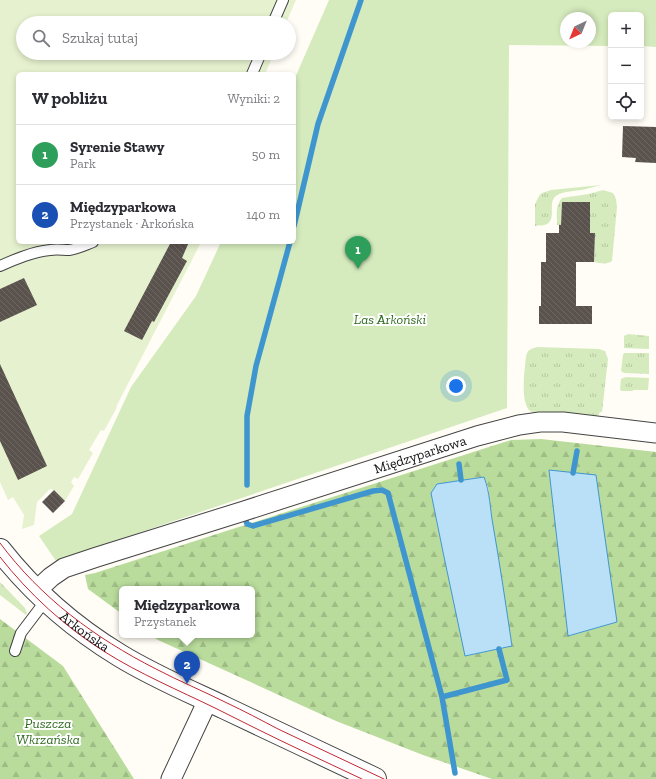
<!DOCTYPE html>
<html lang="pl">
<head>
<meta charset="utf-8">
<style>
  body { margin:0; font-family:"Zilla Slab",serif; background:#f2f2f3; color:#2b2b33 }
  .controls { position:absolute; right:12px; top:12px; display:grid; overflow:hidden; border-radius:6px; box-shadow:0 2px 6px #0003 }
  .controls button { width:36px; height:36px; display:grid; place-items:center; padding:0; border:0; border-bottom:1px solid #e1e1e2; background:#fff; color:#2b2b33; font:20px sans-serif }
  .compass { position:absolute; left:560px; top:12px; width:36px; height:36px; border-radius:50%; background:#fff; box-shadow:0 2px 6px #0003; rotate:223deg }
  .you { position:absolute; left:456px; top:386px; width:14px; height:14px; margin:-10px; border:3px solid #fff; border-radius:50%; background:#1a73e8; box-shadow:0 0 0 6px #1a73e833 }
  .badge { display:grid; place-items:center; width:26px; height:26px; border-radius:50%; background:#db2777; color:#fff; font-size:13px; font-weight:700 }
  .pin { position:absolute; translate:-50% -33px; filter:drop-shadow(0 1px 2px #0008) }
  .pin::after { content:''; position:absolute; top:21px; width:14px; height:12px; background:inherit; clip-path:polygon(0 0,100% 0,50% 100%) }
  .popup { position:absolute; left:119px; top:586px; width:136px; height:52px; box-sizing:border-box; display:grid; place-content:center; border-radius:6px; background:#fff; filter:drop-shadow(0 1px 3px #0005); font-size:13px; white-space:nowrap; color:#7c7c81 }
  .popup b { font-size:15px; color:#2b2b33 }
  .popup::after { content:''; position:absolute; left:50%; top:100%; margin-left:-8px; border:8px solid transparent; border-top-color:#fff }
  .list { margin:0; padding:0; list-style:none }
  h2 { display:flex; justify-content:space-between; align-items:center; height:52px; margin:0; padding:0 16px; font-size:17px }
  h2 small { font-size:13px; font-weight:400; color:#7c7c81 }
  .list li { display:grid; grid-template-columns:26px 1fr auto; gap:12px; align-items:center; box-sizing:border-box; height:60px; padding:0 16px; border-top:1px solid #e1e1e2 }
  .list b { display:block; font-size:15px; white-space:nowrap }
  .list p { margin:0; font-size:13px; white-space:nowrap; color:#7c7c81 }
  .list em { font-size:13px; font-style:normal; color:#7c7c81 }
  .icon { flex:none; width:22px; height:22px; fill:none; stroke:currentColor; stroke-width:2; stroke-linecap:round; stroke-linejoin:round }
  .map { position:relative; flex:none; width:656px; height:779px; overflow:hidden }
  .search { position:absolute; background:#fff; box-shadow:0 2px 6px #0003; left:16px; top:16px; width:280px; height:44px; display:flex; align-items:center; gap:10px; box-sizing:border-box; padding:0 14px; border-radius:22px; color:#7c7c81; font-size:15px }
  .panel { position:absolute; background:#fff; box-shadow:0 2px 6px #0003; left:16px; top:72px; width:280px; height:172px; border-radius:6px }
  .map>svg:first-child { display:block }
  .grass { fill:url(#grass-tufts) }
  .forest { fill:url(#forest-firs); fill-rule:evenodd }
  .park { fill:#d5ebbd; fill-rule:evenodd }
  .pitch { fill:#e6f2cf }
  .water { fill:#b9e0f7; stroke:#3f96cf }
  .lines { fill:none; stroke-linecap:round; stroke-linejoin:round }
  .stream { stroke:#3f96cf; stroke-width:5.5 }
  .building { fill:url(#building-back-hatch) }
  .service-casing { stroke:#444; stroke-width:12 }
  .minor-casing { stroke:#444; stroke-width:21 }
  .tertiary-casing { stroke:#444; stroke-width:24 }
  .service { stroke:#fff; stroke-width:10 }
  .minor { stroke:#fff; stroke-width:19 }
  .tertiary { stroke:#fff; stroke-width:22 }
  .tram { stroke:#c4262e; stroke-width:1 }
  .labels { text-anchor:middle; stroke-width:4; stroke-linejoin:round; paint-order:stroke }
  .park-label { font-size:14px; font-style:italic; fill:#2f6b1f; stroke:#fff }
  .street-label { font-size:14px; fill:#111; stroke:#fff }
</style>
</head>
<body>
<div class="map">
<svg width="656" height="779" viewBox="0 0 656 779">
  <defs>
    <pattern id="grass-tufts" width="24" height="20" patternUnits="userSpaceOnUse"><rect width="24" height="20" fill="#d5ebbd"/><path d="M3 7l-1-3M5 7V3M7 7l1-3M15 17l-1-3M17 17v-4M19 17l1-3" fill="none" stroke="#b6c8a1"/></pattern>
    <pattern id="forest-firs" width="22" height="20" patternUnits="userSpaceOnUse"><rect width="22" height="20" fill="#b9dc9c"/><path d="M5 1l3.5 6h-7zM16 11l3.5 6h-7z" fill="#9ebc85"/></pattern>
    <pattern id="building-back-hatch" width="6" height="6" patternUnits="userSpaceOnUse"><rect width="6" height="6" fill="#5a524d"/><path d="M-1 5l2 2M0 0l6 6M5-1l2 2" fill="none" stroke="#6d6662"/></pattern>
  </defs>
  <rect width="100%" height="100%" fill="#fffdf5"/>
  <!-- grass -->
  <path class="grass" d="M 601,185 C 596,186 591,188 586,189 C 578,191 562,191 556,196 C 547,203 557,218 547,224 C 544,226 539,225 535,226 L 535,204 L 539,196 L 542,193 L 551,190 Z
    M 603,190 L 613,193 L 616,199 L 617,207 L 612,261 C 606,265 601,263 594,262 L 595,233 L 590,233 L 590,202 L 562,202 L 561,225 L 557,225 C 557,215 555,206 562,198 L 589,194 Z
    M 628,334 L 649,336 L 649,349 L 624,348 L 624,336 Z
    M 537,347 L 599,349 L 605,351 L 608,359 L 602,412 L 600,412 L 597,418 L 537,415 C 534,413 531,412 529,410 C 520,399 525,369 526,356 C 528,349 531,349 537,347 Z
    M 624,353 L 649,353 L 649,374 L 624,373 L 621,371 L 623,355 Z
    M 626,377 L 649,378 L 648,390 L 633,390 L 633,391 L 621,391 L 620,389 L 621,379 L 623,378 Z
    M 0,582 L 25,608 L 27,613 L 26,615 L 0,595 Z"/>
  <!-- forest -->
  <path class="forest" d="M 541,439 L 656,452 L 656,779 L 492,779 L 423,755 L 336,721 L 158,640 L 151,635 L 252,635 L 252,589 L 122,589 L 122,614 L 88,589 L 85,575 L 95,573 L 511,440 ZM 549,470 L 573,473 L 617,622 L 569,636 ZM 484,477 L 488,487 L 492,520 L 512,646 L 466,656 L 443,552 L 431,493 L 437,484 Z
    M 0,619 L 63,666 L 134,779 L 0,779 Z"/>
  <!-- park -->
  <path class="park" d="M 329,0 L 656,0 L 656,47 L 641,46 L 641,15 L 611,15 L 611,46 L 509,45 L 507,408 L 56,561 L 39,536 L 72,514 L 131,387 L 196,296 L 221,242 L 294,242 L 294,80 ZM 566,18 L 590,18 L 590,42 L 566,42 Z"/>
  <!-- pitch -->
  <path class="pitch" d="M 0,0 L 296,0 L 286,23 L 23,23 L 23,53 L 274,53 L 265,74 L 18,74 L 18,242 L 201,242 L 194,256 L 117,405 L 116,409 L 104,431 L 101,430 L 89,450 L 93,453 L 78,479 L 74,477 L 71,482 L 74,486 L 65,501 L 54,490 L 50,489 L 37,502 L 34,525 L 22,529 L 24,515 L 13,497 L 8,500 L 0,482 Z"/>
  <!-- water -->
  <path class="water" d="M 549,470 L 596,475 L 617,622 L 568,636 Z
    M 484,477 C 490,492 490,509 493,525 C 500,565 506,606 512,646 L 465,656 L 443,552 L 431,493 L 437,484 Z"/>
  <g class="lines">
    <!-- stream -->
    <path class="stream" d="M 294,226 L 318,124 L 361,0
      M 459,464 L 461,480
      M 573,473 L 577,451
      M 247,485 L 247,416 L 256,366 L 290,242
      M 246,521 L 247,524 L 253,526 L 373,491 L 382,490 L 388,493 L 442,697
      M 455,773 L 442,697 L 507,680 L 499,649"/>
  </g>
  <!-- building -->
  <path class="building" d="M 623,126 L 656,127 L 656,163 L 635,162 L 636,158 L 622,157 Z
    M 562,202 L 590,202 L 590,233 L 595,233 L 594,262 L 576,262 L 576,306 L 592,306 L 592,324 L 539,324 L 539,306 L 541,306 L 541,262 L 546,262 L 546,233 L 559,233 L 559,225 L 561,225 Z
    M 171,242 L 189,242 L 182,258 L 187,261 L 154,322 L 152,321 L 142,340 L 124,331 Z
    M 24,278 L 37,305 L 0,322 L 0,289 Z
    M 0,364 L 47,466 L 18,480 L 0,441 Z
    M 54,490 L 65,501 L 53,513 L 42,502 Z"/>
  <g class="lines">
    <defs>
      <path id="service" d="M 273,23 L 283,0
        M 252,74 L 261,53
        M 0,266 C 16,259 32,252 50,250 C 56,249 63,250 69,250 C 77,249 85,245 93,242
        M 15,651 L 21,633 L 46,600"/>
      <g id="minor">
        <path id="s1" d="M 36,591 L 51,577 L 64,568 L 97,557 L 244,511 L 477,436 L 519,425 L 540,422 L 563,422 L 656,433"/>
        <path d="M 171,779 L 208,700"/>
      </g>
      <g id="tertiary">
        <path id="s2" d="M 0,550 C 33,592 73,627 119,655 C 153,676 189,691 225,708 C 275,732 325,755 375,779"/>
      </g>
    </defs>
    <!-- service casing -->
    <use href="#service" class="service-casing"/>
    <!-- minor casing -->
    <use href="#minor" class="minor-casing"/>
    <!-- tertiary casing -->
    <use href="#tertiary" class="tertiary-casing"/>
    <!-- service -->
    <use href="#service" class="service"/>
    <!-- minor -->
    <use href="#minor" class="minor"/>
    <!-- tertiary -->
    <use href="#tertiary" class="tertiary"/>
    <!-- tram -->
    <path class="tram" d="M 0,543 C 41,598 95,638 156,669 C 179,681 203,691 227,703 C 244,711 261,720 278,729 C 313,746 349,762 384,779
      M 0,557 C 29,594 65,627 105,652 C 140,674 178,690 215,708 C 228,714 240,721 253,727 C 289,745 326,762 362,779"/>
  </g>
  <g class="labels">
    <!-- park labels -->
    <g class="park-label">
      <text x="390" y="324">Las Arkoński</text>
      <text x="48" y="728">Puszcza<tspan x="48" dy="16">Wkrzańska</tspan></text>
    </g>
    <!-- street labels -->
    <g class="street-label">
      <text dy="5" stroke="none"><textPath href="#s1" startOffset="410">Międzyparkowa</textPath></text>
      <text dy="5" stroke="none"><textPath href="#s2" startOffset="118">Arkońska</textPath></text>
    </g>
  </g>
</svg>
<div class="controls">
<button>+</button>
<button>−</button>
<button><svg class="icon" aria-label="locate" viewBox="0 0 24 24"><circle cx="12" cy="12" r="6"/><path d="M12 2v4M12 18v4M2 12h4M18 12h4"/></svg></button>
</div>
<svg class="compass" viewBox="-18 -18 36 36"><path d="M0-13l5 13h-10z" fill="#e53935"/><path d="M0 13l5-13h-10z" fill="#7c7c81"/></svg>
<div class="you"></div>
<div class="pin badge" style="left:358px;top:269px;background:#2e9e5b">1</div>
<div class="pin badge" style="left:187px;top:684px;background:#1a4fb4">2</div>
<div class="popup"><b>Międzyparkowa</b>Przystanek</div>
<div class="search"><svg class="icon" aria-label="search" viewBox="0 0 24 24"><circle cx="10" cy="10" r="6"/><path d="M15 15l6 6"/></svg>Szukaj tutaj</div>
<section class="panel">
<h2>W pobliżu<small>Wyniki: 2</small></h2>
<ul class="list">
<li><span class="badge" style="background:#2e9e5b">1</span><div><b>Syrenie Stawy</b><p>Park</p></div><em>50 m</em></li>
<li><span class="badge" style="background:#1a4fb4">2</span><div><b>Międzyparkowa</b><p>Przystanek · Arkońska</p></div><em>140 m</em></li>
</ul>
</section>
</div>
</body>
</html>
